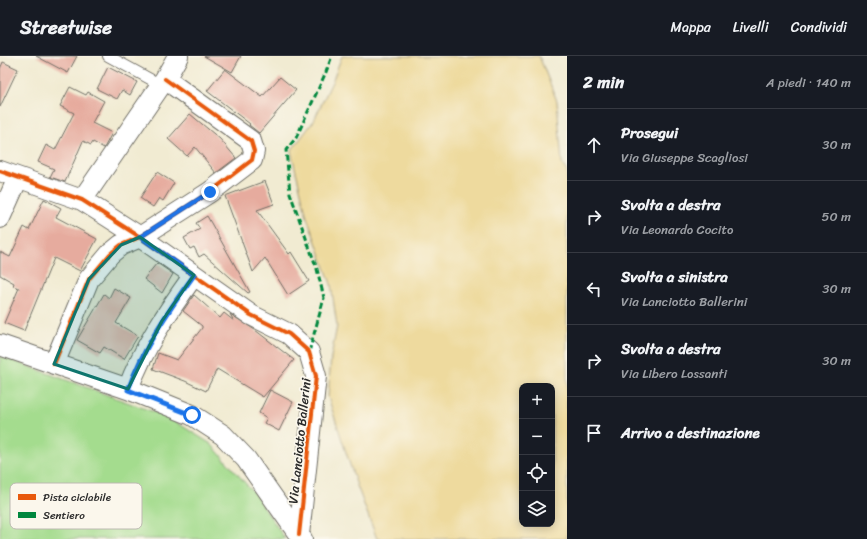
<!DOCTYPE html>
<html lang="it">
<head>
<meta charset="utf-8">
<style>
  body { margin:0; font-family:Sriracha,sans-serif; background:#20242c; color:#f1f3f6 }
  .controls { position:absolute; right:12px; bottom:12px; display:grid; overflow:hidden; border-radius:8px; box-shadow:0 2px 10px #0003 }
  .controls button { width:36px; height:36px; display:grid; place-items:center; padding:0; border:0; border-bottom:1px solid #363941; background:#171b24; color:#f1f3f6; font:20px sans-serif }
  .stop { position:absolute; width:12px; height:12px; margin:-9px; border:3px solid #1a73e8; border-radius:50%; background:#fff }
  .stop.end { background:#1a73e8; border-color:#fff; box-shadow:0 1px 4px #0008 }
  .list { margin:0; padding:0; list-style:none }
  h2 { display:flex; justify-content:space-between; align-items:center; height:52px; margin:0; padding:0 16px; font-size:17px }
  h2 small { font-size:13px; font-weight:400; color:#9ea1a6 }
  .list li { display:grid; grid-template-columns:26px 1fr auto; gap:12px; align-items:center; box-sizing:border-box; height:72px; padding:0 16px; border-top:1px solid #363941 }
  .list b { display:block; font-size:15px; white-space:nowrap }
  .list p { margin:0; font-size:13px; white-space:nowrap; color:#9ea1a6 }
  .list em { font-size:13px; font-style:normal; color:#9ea1a6 }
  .icon { flex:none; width:22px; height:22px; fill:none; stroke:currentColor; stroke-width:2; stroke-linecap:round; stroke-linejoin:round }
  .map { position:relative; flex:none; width:567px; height:483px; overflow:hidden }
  header { display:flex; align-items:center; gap:24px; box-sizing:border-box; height:56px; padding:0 20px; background:#171b24; border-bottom:1px solid #363941 }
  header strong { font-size:19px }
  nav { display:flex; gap:22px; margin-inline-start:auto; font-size:14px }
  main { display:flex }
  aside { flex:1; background:#171b24 }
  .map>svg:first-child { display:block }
  .green { fill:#a4dc8e; stroke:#68845c }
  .sand { fill:#eeda9e; stroke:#8c8264; fill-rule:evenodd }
  .building { fill:#e6ab9e }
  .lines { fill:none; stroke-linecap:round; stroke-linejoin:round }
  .lane-casing { stroke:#706e65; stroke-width:12 }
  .street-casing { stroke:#706e65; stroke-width:22 }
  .lane { stroke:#fff; stroke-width:10 }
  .street { stroke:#fff; stroke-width:20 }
  .quiet { stroke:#00873e; stroke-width:3; stroke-dasharray:6 3; stroke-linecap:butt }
  .cycleway-casing { stroke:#fbf7ec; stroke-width:6 }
  .cycleway { stroke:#e8590c; stroke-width:4 }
  .route { stroke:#1a73e8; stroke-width:5 }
  .marked { fill:#0f766e; fill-opacity:0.2; stroke:#0f766e; stroke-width:3; stroke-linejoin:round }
  .labels { text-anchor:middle; stroke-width:3.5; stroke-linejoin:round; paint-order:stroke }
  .street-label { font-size:13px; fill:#2b2b2b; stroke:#fbf7ec }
  .key { fill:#fbf7ec; stroke:#bdbab2; stroke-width:1 }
  .key-label { font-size:11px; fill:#2b2b2b }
</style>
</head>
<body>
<header>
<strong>Streetwise</strong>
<nav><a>Mappa</a><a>Livelli</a><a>Condividi</a></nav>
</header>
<main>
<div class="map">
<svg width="567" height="483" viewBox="0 0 567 483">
  <rect width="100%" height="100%" fill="#fbf7ec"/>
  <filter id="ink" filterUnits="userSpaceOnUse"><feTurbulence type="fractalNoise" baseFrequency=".025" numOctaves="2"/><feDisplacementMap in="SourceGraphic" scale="8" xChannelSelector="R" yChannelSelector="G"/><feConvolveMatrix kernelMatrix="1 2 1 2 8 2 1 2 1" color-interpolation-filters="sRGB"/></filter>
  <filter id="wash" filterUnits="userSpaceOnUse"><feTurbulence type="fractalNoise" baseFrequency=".012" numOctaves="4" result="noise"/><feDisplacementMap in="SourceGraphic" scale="16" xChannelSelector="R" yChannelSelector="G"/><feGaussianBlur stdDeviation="0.9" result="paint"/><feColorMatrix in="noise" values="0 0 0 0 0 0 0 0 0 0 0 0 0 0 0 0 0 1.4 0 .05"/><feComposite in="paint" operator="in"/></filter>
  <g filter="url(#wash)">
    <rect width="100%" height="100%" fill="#f1ebd2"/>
    <!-- green -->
    <path class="green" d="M 0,300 L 168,361 L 211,388 L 255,438 L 285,483 L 0,483 Z"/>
    <!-- sand -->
    <path class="sand" d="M 342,0 L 539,0 L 557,45 L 562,108 L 567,116 L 567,483 L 377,483 L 356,427 L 328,341 L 331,301 L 337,270 L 331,228 L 307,161 L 291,95 L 313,66 L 332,26 ZM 522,330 L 552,330 L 552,468 L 522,468 Z"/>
    <g id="blocks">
      <!-- building -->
      <path class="building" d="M 36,0 L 77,0 L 68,17 Z
        M 204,0 L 241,0 L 232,16 Z
        M 3,6 L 18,13 L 0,51 L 0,13 Z
        M 108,11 L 137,26 L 130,39 L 122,34 L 117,43 L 97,33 Z
        M 225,13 L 262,41 L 280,21 L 296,34 L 259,77 L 249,69 L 250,68 L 207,35 Z
        M 70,31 L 86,39 L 88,36 L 104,45 L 92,67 L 112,77 L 104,92 L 93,86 L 91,89 L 83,85 L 65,126 L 50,121 L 54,113 L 38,106 L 46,89 L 55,94 L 74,57 L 60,50 Z
        M 190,58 L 220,83 L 236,102 L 216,117 L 195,91 L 187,100 L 168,83 Z
        M 157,116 L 174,127 L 163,145 L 159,142 L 153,151 L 140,142 Z
        M 265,125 L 274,148 L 257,154 L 289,198 L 291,196 L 309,225 L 288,239 L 265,202 L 253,216 L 225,140 Z
        M 44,143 L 61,152 L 56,161 L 97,183 L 80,215 L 54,202 L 24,275 L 4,267 L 19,232 L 13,230 L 14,227 L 0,219 L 0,196 L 10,201 L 24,171 L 29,174 Z
        M 207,160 L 250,236 L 248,237 L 204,198 L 199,201 L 194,191 L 190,193 L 184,182 L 200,173 L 196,167 Z
        M 157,207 L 173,218 L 162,237 L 144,223 Z
        M 114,232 L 131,242 L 116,267 L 138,280 L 124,303 L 104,291 L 100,297 L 77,284 L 104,238 L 109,242 Z
        M 194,239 L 220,262 L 224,257 L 234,265 L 230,258 L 255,274 L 294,304 L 263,341 L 217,313 L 206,335 L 185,325 L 153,313 L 158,297 L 177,304 L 202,272 L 202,270 L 183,255 Z
        M 270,334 L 293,346 L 279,375 L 264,367 L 267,362 L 259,357 Z"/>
    </g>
  </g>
  <g filter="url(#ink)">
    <use href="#blocks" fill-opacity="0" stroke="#706e65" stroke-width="1"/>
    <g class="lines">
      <defs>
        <path id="lane" d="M 108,0 L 161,29"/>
        <path id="street" d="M 0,115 L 82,144 L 140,181 L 251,259 L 289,278 L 309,296 L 316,320 L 299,479
          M 82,144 L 165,23 L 178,0
          M 0,162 L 18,122
          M 0,289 L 128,333 L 192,359 L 223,379 L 246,403 L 302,483
          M 54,308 L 89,223 L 110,198 L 121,189 L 140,181 L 210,136 L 252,104 L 254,95 L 251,85 L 165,23
          M 128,333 C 143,292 168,255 194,219"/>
      </defs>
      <!-- lane casing -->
      <use href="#lane" class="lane-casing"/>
      <!-- street casing -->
      <use href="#street" class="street-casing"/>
      <!-- lane -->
      <use href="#lane" class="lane"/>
      <!-- street -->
      <use href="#street" class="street"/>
      <!-- quiet -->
      <path class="quiet" d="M 309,296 L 324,242 L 317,213 L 290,137 L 286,94 L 296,82 L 326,16 L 332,0"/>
      <defs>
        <path id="cycleway" d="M 0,115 L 82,144 L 140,181 L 251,259 L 289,278 L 309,296 L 316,320 L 299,479
          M 54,308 L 89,223 L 110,198 L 121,189 L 140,181 L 210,136 L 252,104 L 254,95 L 251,85 L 165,23"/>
      </defs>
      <!-- cycleway casing -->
      <use href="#cycleway" class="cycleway-casing"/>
      <!-- cycleway -->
      <use href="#cycleway" class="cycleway"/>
    </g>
  </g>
  <g class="lines" filter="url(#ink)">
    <!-- route -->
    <path class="route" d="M 192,359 L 128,334 C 143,292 168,255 194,219 L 140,181 L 210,136"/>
  </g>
  <!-- marked area -->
  <path class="marked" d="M 140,181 L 194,219 L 162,265 L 128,333 L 54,308 L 89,223 L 121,189 Z"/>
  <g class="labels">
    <!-- street labels -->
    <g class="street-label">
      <text transform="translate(299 385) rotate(-84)" y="5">Via Lanciotto Ballerini</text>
    </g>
  </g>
  <!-- legend -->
  <rect x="10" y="427" width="132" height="46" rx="6" class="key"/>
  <rect x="18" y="438" width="18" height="6" fill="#e8590c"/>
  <rect x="18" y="456" width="18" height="6" fill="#00873e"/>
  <g class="key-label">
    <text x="43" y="445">Pista ciclabile</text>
    <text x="43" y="463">Sentiero</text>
  </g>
</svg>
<div class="controls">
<button>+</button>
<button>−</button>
<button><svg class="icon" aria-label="locate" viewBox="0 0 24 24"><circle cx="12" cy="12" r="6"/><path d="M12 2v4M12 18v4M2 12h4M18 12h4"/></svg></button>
<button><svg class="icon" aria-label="layers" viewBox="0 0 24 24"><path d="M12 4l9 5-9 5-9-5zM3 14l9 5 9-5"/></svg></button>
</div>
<div class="stop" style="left:192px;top:359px"></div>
<div class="stop end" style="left:210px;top:136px"></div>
</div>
<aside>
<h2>2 min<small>A piedi · 140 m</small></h2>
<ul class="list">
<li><svg class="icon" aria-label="ahead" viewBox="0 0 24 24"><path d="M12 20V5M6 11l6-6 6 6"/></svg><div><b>Prosegui</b><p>Via Giuseppe Scagliosi</p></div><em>30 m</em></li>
<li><svg class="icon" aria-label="right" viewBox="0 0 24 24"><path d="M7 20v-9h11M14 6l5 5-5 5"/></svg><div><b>Svolta a destra</b><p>Via Leonardo Cocito</p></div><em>50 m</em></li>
<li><svg class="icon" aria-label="left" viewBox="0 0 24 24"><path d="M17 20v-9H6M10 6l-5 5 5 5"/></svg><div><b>Svolta a sinistra</b><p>Via Lanciotto Ballerini</p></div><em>30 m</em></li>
<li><svg class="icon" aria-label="right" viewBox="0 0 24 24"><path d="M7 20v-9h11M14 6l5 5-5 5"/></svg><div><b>Svolta a destra</b><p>Via Libero Lossanti</p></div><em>30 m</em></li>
<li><svg class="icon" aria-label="arrive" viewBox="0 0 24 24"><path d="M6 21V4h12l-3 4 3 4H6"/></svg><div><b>Arrivo a destinazione</b></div></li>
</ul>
</aside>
</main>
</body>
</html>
